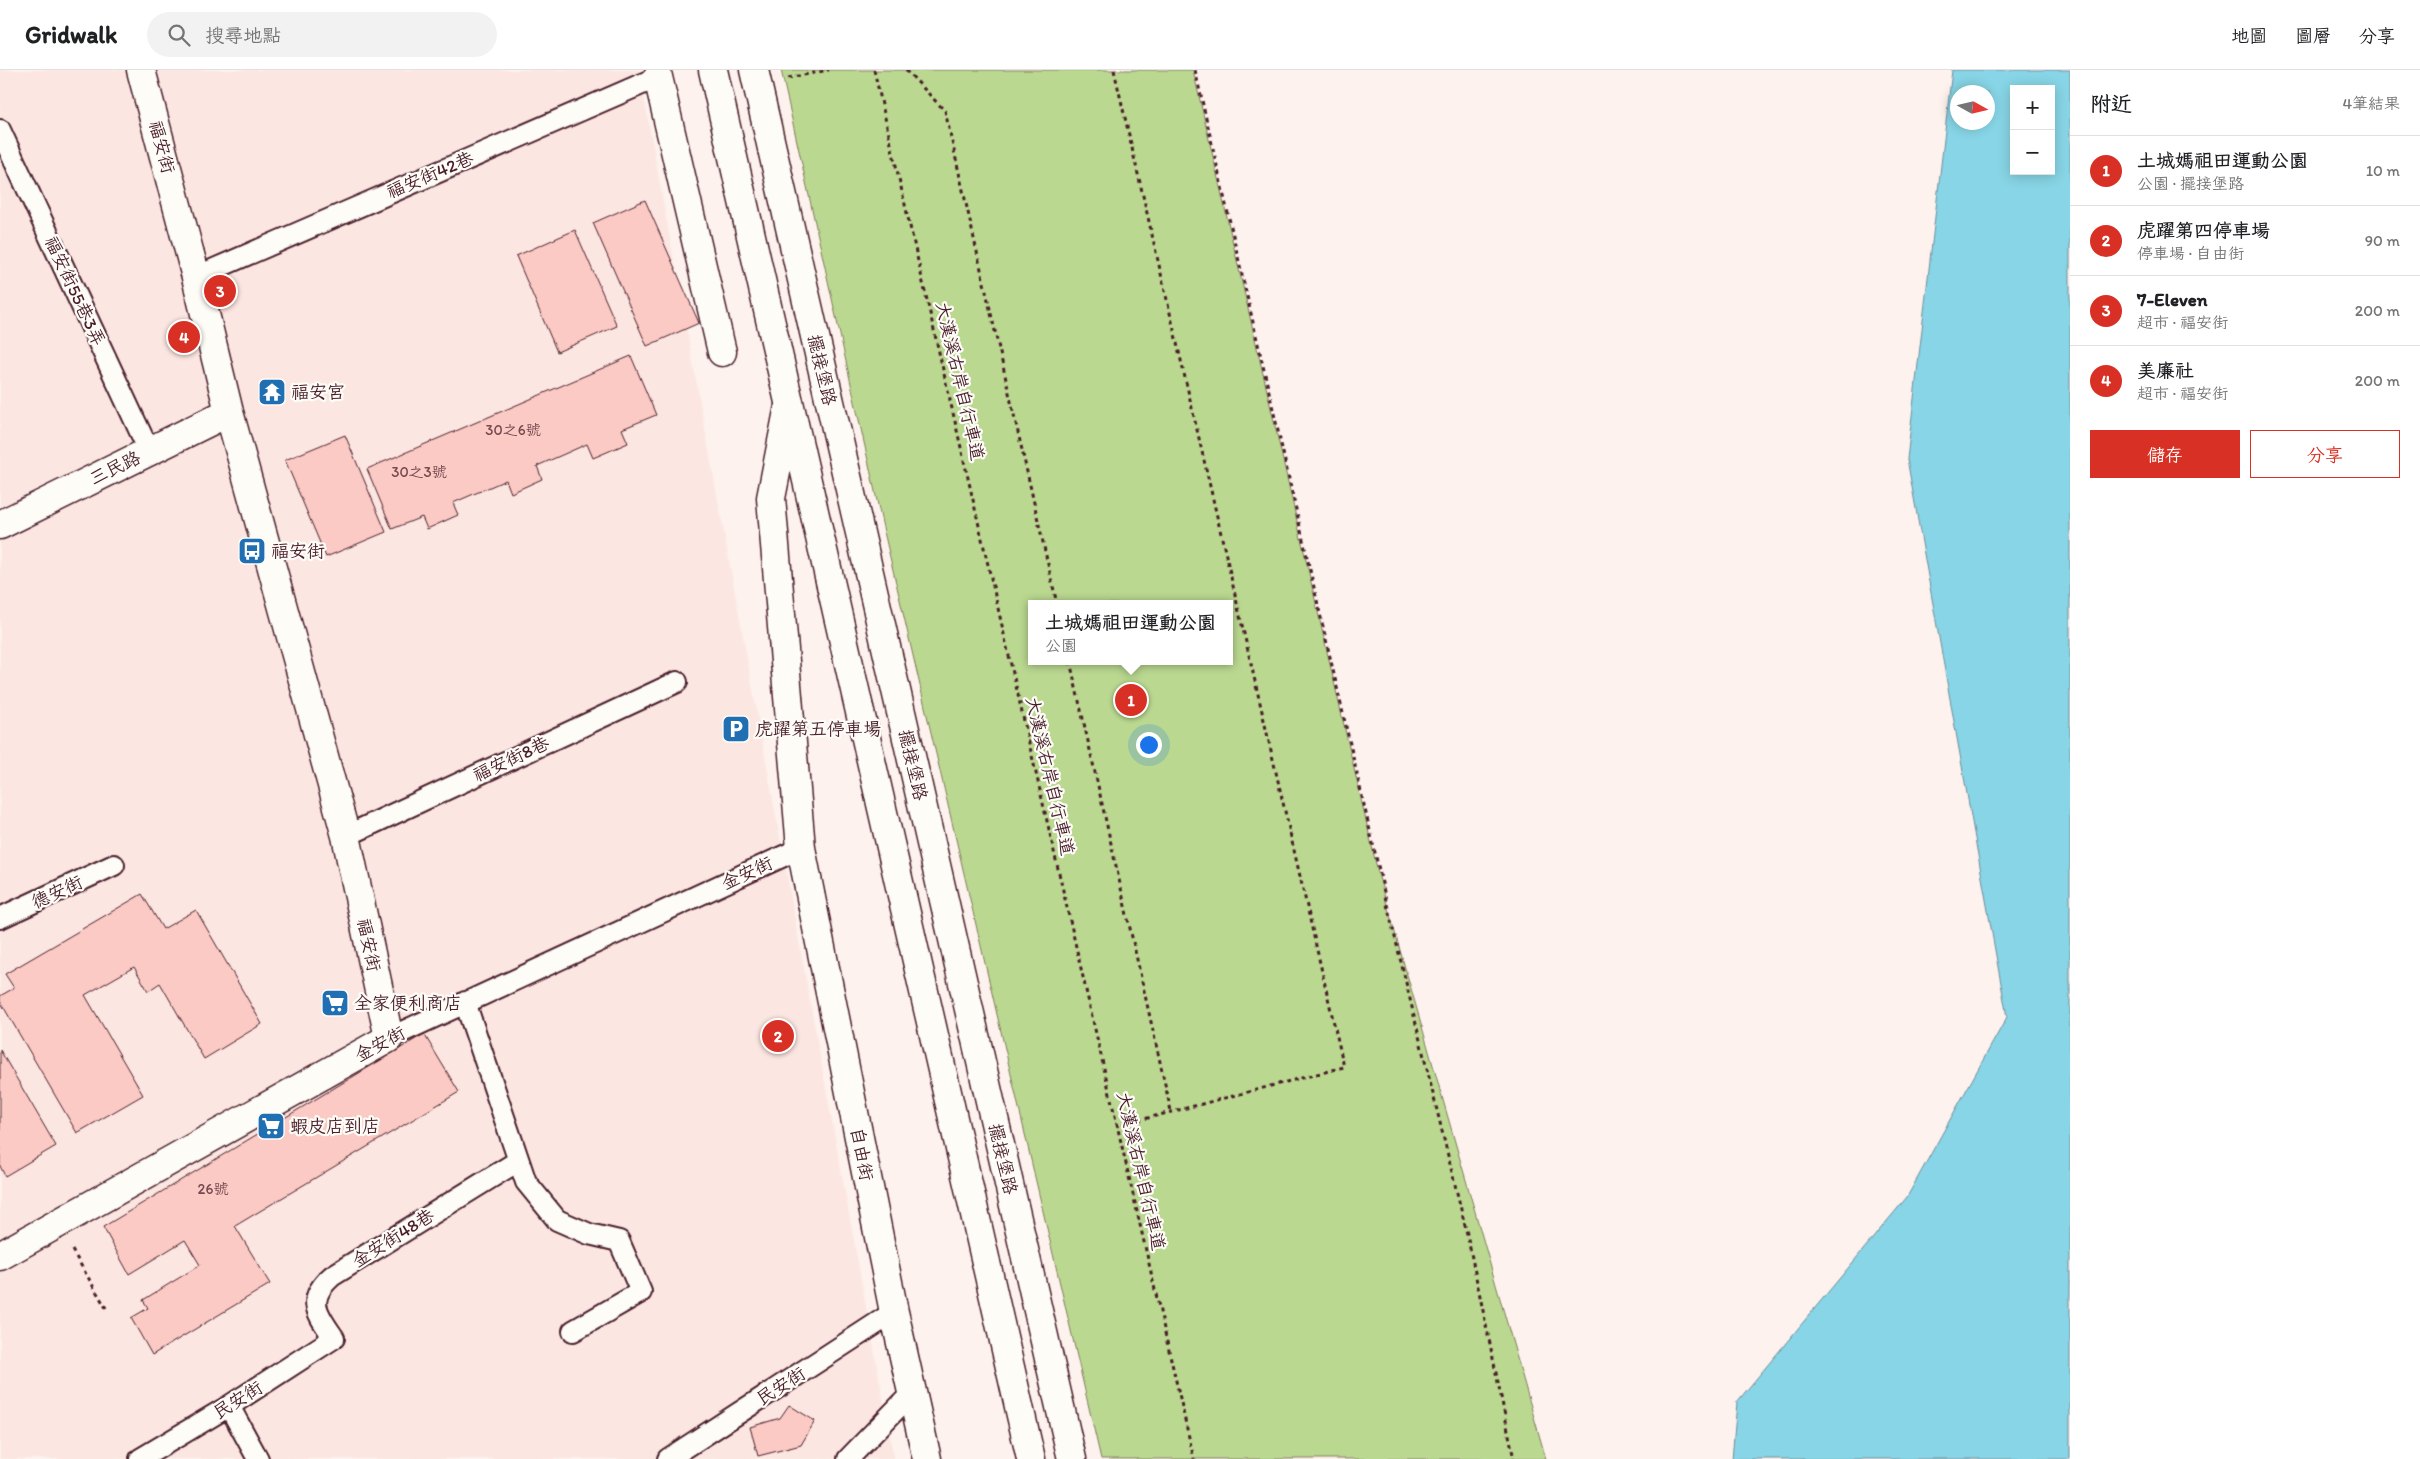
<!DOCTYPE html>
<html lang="zh-TW">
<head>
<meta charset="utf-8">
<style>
  body { margin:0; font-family:Itim,"LXGW WenKai TC",sans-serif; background:#f2f2f2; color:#202124 }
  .controls { position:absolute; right:15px; top:15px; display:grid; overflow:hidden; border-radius:0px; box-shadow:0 2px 12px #0003 }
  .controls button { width:45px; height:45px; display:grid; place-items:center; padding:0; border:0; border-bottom:1px solid #e0e0e0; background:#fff; color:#202124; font:25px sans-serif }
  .compass { position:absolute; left:1950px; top:15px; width:45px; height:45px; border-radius:50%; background:#fff; box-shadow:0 2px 12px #0003; rotate:98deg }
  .you { position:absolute; left:1148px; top:674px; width:18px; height:18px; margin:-12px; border:4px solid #fff; border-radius:50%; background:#1a73e8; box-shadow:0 0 0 8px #1a73e833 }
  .badge { display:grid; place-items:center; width:32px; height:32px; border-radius:50%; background:#d93025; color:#fff; font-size:16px; font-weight:700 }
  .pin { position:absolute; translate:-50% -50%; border:2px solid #fff; box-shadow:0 1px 5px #0006 }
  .popup { position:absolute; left:1028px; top:530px; width:205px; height:65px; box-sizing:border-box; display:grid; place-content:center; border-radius:0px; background:#fff; filter:drop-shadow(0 1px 4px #0005); font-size:16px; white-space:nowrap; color:#757577 }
  .popup b { font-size:19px; color:#202124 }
  .popup::after { content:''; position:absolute; left:50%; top:100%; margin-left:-10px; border:10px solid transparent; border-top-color:#fff }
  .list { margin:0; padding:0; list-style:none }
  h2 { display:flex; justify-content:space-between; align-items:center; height:65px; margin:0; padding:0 20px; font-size:21px }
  h2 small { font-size:16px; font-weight:400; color:#757577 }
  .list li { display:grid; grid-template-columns:32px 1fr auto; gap:15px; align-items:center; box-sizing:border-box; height:70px; padding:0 20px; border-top:1px solid #e0e0e0 }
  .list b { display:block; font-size:19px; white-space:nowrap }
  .list p { margin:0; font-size:16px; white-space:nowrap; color:#757577 }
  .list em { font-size:16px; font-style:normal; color:#757577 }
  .actions { display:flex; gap:10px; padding:15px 20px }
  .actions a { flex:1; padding:11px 0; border:1px solid #d93025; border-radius:0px; text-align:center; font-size:18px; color:#d93025 }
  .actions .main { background:#d93025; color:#fff }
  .icon { flex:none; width:28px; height:28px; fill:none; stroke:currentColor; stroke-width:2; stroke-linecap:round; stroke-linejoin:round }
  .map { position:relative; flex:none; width:2070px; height:1389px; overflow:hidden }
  header { display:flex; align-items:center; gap:30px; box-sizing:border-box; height:70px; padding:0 25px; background:#fff; border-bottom:1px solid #e0e0e0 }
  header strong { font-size:24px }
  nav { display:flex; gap:28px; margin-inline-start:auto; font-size:18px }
  .search { width:350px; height:45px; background:#f2f2f2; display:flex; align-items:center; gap:12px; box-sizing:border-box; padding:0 18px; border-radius:28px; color:#757577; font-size:19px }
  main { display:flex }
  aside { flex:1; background:#fff }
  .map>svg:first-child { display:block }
  .built { fill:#fce6e1 }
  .green { fill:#bad890; stroke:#827c5e; fill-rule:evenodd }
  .water { fill:#87d5e6; stroke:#6f8c9b; fill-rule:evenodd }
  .building { fill:#fbcac4; stroke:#4a1f2b }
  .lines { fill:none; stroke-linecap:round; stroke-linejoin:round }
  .lane-casing { stroke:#4a1f2b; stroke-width:24 }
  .street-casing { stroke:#4a1f2b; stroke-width:31 }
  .secondary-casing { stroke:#4a1f2b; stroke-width:31 }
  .path { stroke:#4a1f2b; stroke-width:3; stroke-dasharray:4 4; stroke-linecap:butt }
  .lane { stroke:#fdfcf7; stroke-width:20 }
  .street { stroke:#fdfcf7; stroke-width:28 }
  .secondary { stroke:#fdfcf7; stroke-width:28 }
  .labels { text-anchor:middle; stroke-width:4.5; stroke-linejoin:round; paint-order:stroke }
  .number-label { font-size:15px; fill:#764a51 }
  .street-label { font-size:18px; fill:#4a1f2b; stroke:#fdfcf7 }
  .poi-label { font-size:18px; fill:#4a1f2b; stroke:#fdfcf7; text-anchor:start }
</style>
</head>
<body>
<header>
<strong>Gridwalk</strong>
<div class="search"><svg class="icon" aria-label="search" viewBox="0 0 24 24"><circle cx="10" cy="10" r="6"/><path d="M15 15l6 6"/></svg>搜尋地點</div>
<nav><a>地圖</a><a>圖層</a><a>分享</a></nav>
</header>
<main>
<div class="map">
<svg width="2070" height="1389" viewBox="0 0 2070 1389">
  <rect width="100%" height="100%" fill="#fdf2ed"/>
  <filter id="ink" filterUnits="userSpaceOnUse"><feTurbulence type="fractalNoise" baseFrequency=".02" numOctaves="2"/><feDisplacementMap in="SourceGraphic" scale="10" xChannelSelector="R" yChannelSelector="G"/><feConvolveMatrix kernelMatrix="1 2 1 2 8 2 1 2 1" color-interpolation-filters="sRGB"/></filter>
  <g filter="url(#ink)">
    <!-- built -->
    <path class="built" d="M 0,0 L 639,0 L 894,1389 L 0,1389 Z"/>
    <!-- green -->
    <path class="green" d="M 781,0 L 1193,0 L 1379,807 L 1546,1389 L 1101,1389 L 882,453 ZM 1032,534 L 1230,534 L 1230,591 L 1032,591 Z"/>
    <!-- water -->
    <path class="water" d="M 1952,0 L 2070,0 L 2070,1389 L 1732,1389 L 1737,1332 L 1907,1127 L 2007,947 L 1907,389 ZM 2014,19 L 2051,19 L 2051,101 L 2014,101 ZM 1958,22 L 1988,22 L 1988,52 L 1958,52 Z"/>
    <!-- building -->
    <path class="building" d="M 645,130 L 699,253 L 647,276 L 593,153 Z
      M 575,160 L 617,256 L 557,282 L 516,186 Z
      M 631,286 L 656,345 L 622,359 L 628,373 L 593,388 L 587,374 L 537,396 L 542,409 L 511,423 L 506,410 L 453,433 L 458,445 L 427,459 L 422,447 L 392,459 L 367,399 Z
      M 345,365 L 386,462 L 326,487 L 285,390 Z
      M 142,824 L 163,859 L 196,840 L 262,954 L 204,989 L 160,913 L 148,921 L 134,897 L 85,925 L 143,1025 L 77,1063 L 0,931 L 0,926 L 14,918 L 5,904 Z
      M 424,964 L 459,1022 L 235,1156 L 270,1214 L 152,1285 L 131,1248 L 148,1238 L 143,1230 L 200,1195 L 185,1170 L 129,1204 L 103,1157 Z
      M 0,980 L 56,1076 L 5,1106 L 0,1096 Z
      M 789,1335 L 815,1351 L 801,1375 L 758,1386 L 750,1357 L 780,1348 Z"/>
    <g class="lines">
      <defs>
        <path id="lane" d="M 0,60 L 149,381
          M 196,207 L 658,7 L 656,0
          M 346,766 L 677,612
          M 0,848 L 114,795
          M 465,932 L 526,1112 L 557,1150 L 589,1164 L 619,1171 L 641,1222 L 573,1261
          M 389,968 L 801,778
          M 229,1336 L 258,1389
          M 140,1389 L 229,1336 L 334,1268 C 317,1243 305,1230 332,1206 L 518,1091
          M 668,1389 L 894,1242
          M 848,1389 L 912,1323"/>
        <path id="street" d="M 658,7 L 722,282
          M 789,336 L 771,428 L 801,778 L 894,1242 L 927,1389
          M 0,455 L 229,342
          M 0,1186 L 389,968 L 346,766 L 229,342 L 196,207 L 141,0"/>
        <path id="secondary" d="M 713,0 L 1031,1389
          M 754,0 L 1072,1389"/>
      </defs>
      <!-- lane casing -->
      <use href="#lane" class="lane-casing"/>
      <!-- street casing -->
      <use href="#street" class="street-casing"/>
      <!-- secondary casing -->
      <use href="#secondary" class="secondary-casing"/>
      <!-- path -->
      <path class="path" d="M 874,0 L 1194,1389
        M 906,0 L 945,41 L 1057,534
        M 1114,0 L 1344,997 L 1117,1056
        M 1195,0 L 1385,826 L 1467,1164 L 1514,1389
        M 788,8 L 829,0
        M 1070,591 L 1171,1041
        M 72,1180 L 106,1238"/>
      <!-- lane -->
      <use href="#lane" class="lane"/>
      <!-- street -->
      <use href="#street" class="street"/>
      <!-- secondary -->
      <use href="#secondary" class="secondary"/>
    </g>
  </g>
  <!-- icons -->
  <defs>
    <symbol id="temple-square" viewBox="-11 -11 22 22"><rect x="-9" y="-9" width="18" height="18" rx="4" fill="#1f6fb2" stroke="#fdfcf7"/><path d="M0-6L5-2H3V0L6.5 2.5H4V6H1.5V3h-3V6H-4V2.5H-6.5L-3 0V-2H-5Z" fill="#fff"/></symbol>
    <symbol id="bus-square" viewBox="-11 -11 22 22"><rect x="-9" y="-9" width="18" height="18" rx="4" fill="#1f6fb2" stroke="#fdfcf7"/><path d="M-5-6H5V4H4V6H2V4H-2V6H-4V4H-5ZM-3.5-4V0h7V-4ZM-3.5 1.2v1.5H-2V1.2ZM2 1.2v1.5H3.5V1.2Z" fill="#fff"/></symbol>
    <symbol id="parking-square" viewBox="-11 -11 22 22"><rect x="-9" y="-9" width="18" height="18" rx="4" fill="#1f6fb2" stroke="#fdfcf7"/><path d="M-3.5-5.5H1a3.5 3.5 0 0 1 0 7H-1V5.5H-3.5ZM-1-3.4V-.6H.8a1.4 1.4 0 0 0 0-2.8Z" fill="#fff"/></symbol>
    <symbol id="supermarket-square" viewBox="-11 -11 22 22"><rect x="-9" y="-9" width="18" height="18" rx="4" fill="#1f6fb2" stroke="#fdfcf7"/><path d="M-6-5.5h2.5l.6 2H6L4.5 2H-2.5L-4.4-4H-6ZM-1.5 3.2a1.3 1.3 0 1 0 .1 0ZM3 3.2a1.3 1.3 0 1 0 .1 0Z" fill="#fff"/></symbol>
  </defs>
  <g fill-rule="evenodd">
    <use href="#temple-square" x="256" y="306" width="32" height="32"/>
    <use href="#bus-square" x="236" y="465" width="32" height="32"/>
    <use href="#parking-square" x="720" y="643" width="32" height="32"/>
    <use href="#supermarket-square" x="319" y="917" width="32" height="32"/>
    <use href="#supermarket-square" x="255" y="1040" width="32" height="32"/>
  </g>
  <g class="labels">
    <!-- number labels -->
    <g class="number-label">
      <text x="513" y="365">30之6號</text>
      <text x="419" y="407">30之3號</text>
      <text x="213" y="1124">26號</text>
    </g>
    <!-- street labels -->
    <g class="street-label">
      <text transform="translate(162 77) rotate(75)" y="6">福安街</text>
      <text transform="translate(430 105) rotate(-23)" y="6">福安街42巷</text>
      <text transform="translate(75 221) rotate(65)" y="6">福安街55巷3弄</text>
      <text transform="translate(822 300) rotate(77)" y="6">擺接堡路</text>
      <text transform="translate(960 311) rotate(77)" y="6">大漢溪右岸自行車道</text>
      <text transform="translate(115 398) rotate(-26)" y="6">三民路</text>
      <text transform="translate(511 689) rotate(-25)" y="6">福安街8巷</text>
      <text transform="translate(913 695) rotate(77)" y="6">擺接堡路</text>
      <text transform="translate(1050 706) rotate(77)" y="6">大漢溪右岸自行車道</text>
      <text transform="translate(747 803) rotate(-25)" y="6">金安街</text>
      <text transform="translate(57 822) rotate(-25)" y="6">德安街</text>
      <text transform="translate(369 875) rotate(78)" y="6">福安街</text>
      <text transform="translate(380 974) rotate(-28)" y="6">金安街</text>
      <text transform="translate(862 1084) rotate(79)" y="6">自由街</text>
      <text transform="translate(1003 1089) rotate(77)" y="6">擺接堡路</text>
      <text transform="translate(1141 1101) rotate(77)" y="6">大漢溪右岸自行車道</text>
      <text transform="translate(393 1168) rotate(-32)" y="6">金安街48巷</text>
      <text transform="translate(781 1316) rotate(-33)" y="6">民安街</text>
      <text transform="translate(238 1330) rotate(-32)" y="6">民安街</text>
    </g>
    <!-- poi labels -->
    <g class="poi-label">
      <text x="291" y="328">福安宮</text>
      <text x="271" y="487">福安街</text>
      <text x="755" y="665">虎躍第五停車場</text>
      <text x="354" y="939">全家便利商店</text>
      <text x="290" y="1062">蝦皮店到店</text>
    </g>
  </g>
</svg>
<div class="controls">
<button>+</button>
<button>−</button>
</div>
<svg class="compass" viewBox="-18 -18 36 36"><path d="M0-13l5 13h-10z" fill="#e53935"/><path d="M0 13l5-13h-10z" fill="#757577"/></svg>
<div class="you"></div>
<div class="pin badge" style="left:1131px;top:630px">1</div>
<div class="popup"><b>土城媽祖田運動公園</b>公園</div>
<div class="pin badge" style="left:778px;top:966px">2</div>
<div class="pin badge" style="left:220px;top:221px">3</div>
<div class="pin badge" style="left:184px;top:267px">4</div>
</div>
<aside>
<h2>附近<small>4筆結果</small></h2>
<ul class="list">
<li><span class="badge">1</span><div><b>土城媽祖田運動公園</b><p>公園 · 擺接堡路</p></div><em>10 m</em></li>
<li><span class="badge">2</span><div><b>虎躍第四停車場</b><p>停車場 · 自由街</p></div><em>90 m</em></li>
<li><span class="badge">3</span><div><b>7-Eleven</b><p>超市 · 福安街</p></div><em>200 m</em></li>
<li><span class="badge">4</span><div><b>美廉社</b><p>超市 · 福安街</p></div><em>200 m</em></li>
</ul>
<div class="actions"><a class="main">儲存</a><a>分享</a></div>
</aside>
</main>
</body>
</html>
